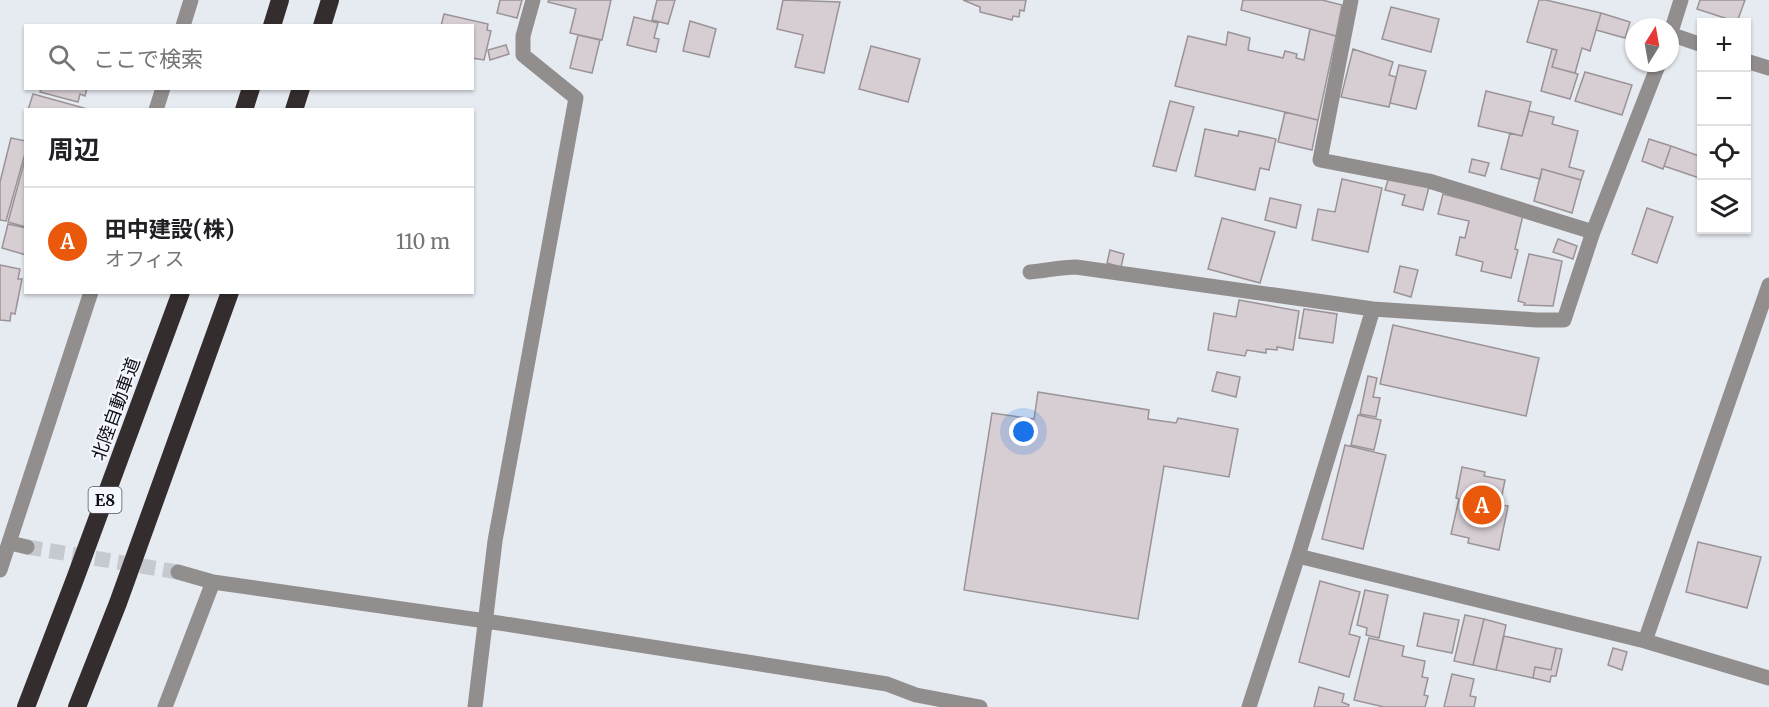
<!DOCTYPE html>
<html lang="ja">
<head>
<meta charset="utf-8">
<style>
  body { margin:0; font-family:Merriweather,"Noto Sans JP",serif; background:#f6f6f6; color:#202124 }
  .controls { position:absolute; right:18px; top:18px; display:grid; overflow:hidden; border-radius:0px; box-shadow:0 2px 4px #0004 }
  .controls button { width:54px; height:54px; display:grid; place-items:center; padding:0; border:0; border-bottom:2px solid #e0e0e0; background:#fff; color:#202124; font:30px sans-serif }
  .compass { position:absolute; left:1625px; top:18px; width:54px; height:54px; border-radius:50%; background:#fff; box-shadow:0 2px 4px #0004; rotate:11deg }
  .you { position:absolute; left:1024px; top:432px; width:21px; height:21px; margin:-15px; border:4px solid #fff; border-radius:50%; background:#1a73e8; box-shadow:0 0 0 9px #1a73e833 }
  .badge { display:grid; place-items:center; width:39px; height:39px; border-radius:50%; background:#ea580c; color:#fff; font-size:20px; font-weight:700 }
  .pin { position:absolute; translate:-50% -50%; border:3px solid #fff; box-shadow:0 2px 6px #0006 }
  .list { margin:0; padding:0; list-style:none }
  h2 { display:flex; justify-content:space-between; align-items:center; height:78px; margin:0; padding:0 24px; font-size:26px }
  h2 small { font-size:20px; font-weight:400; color:#757577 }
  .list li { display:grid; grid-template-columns:39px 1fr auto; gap:18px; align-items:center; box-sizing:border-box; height:108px; padding:0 24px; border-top:2px solid #e0e0e0 }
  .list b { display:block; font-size:22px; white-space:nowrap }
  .list p { margin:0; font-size:20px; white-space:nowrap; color:#757577 }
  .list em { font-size:20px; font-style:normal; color:#757577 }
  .icon { flex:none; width:33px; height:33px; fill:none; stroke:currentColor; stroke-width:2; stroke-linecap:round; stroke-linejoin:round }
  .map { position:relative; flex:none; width:1769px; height:707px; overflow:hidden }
  .search { position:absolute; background:#fff; box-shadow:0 2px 4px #0004; left:24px; top:24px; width:450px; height:66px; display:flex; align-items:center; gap:15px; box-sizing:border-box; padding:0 21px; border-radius:0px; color:#757577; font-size:22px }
  .panel { position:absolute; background:#fff; box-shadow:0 2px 4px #0004; left:24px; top:108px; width:450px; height:186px; border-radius:0px }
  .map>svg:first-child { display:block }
  .building { fill:#d7ced3; stroke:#9a9397; stroke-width:1.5 }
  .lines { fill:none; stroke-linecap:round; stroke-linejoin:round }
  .minor-tunnel { stroke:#c6c9d0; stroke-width:15; stroke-dasharray:15 8; stroke-linecap:butt }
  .minor { stroke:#938e8e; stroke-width:15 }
  .motorway { stroke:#342d2d; stroke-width:18 }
  .labels { text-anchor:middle; stroke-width:4.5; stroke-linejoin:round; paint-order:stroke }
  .shield { fill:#f4f7ff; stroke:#54555a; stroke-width:1.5 }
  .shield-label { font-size:16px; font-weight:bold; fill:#0f1013 }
  .street-label { font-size:18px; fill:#0f1013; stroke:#f4f7ff }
</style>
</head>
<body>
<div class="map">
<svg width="1769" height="707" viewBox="0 0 1769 707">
  <rect width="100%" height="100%" fill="#e6eaf1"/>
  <!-- building -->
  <path class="building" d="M 500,0 L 522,0 L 517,18 L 497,13 Z
    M 549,0 L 611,0 L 602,40 L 570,33 L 576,9 L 548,2 Z
    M 657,0 L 675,0 L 668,24 L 652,20 Z
    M 783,0 L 840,2 L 824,73 L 795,67 L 803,35 L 777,29 Z
    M 963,0 L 1026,0 L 1024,11 L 1020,10 L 1019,17 L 1013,16 L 1012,20 L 980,12 L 980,7 Z
    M 1243,0 L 1322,0 L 1342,5 L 1336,36 L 1241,10 Z
    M 1539,0 L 1546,0 L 1601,13 L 1590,51 L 1582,48 L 1575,73 L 1552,67 L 1557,50 L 1527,42 Z
    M 1700,0 L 1745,0 L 1737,22 L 1697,9 Z
    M 1391,7 L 1439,19 L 1431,52 L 1382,39 Z
    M 1601,13 L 1630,22 L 1625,38 L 1596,30 Z
    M 444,14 L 488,24 L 487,30 L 491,31 L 484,60 L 472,58 L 472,26 L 441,26 Z
    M 634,17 L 658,23 L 654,38 L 659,39 L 656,52 L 627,45 Z
    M 690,21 L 716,29 L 709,57 L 683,51 Z
    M 1310,29 L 1336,36 L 1318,120 L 1175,86 L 1188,36 L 1226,45 L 1228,32 L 1250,38 L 1248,50 L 1283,58 L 1285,51 L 1297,54 L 1296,58 L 1304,60 Z
    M 578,35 L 600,40 L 592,73 L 570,68 Z
    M 506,45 L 509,54 L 490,60 L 488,50 Z
    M 871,46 L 920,59 L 908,102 L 859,89 Z
    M 1353,49 L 1393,62 L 1389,75 L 1396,77 L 1389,107 L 1341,97 Z
    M 1552,49 L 1557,50 L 1552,67 L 1578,74 L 1570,99 L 1541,91 Z
    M 1399,65 L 1426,71 L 1416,109 L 1390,103 Z
    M 1585,72 L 1632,85 L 1622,115 L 1575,101 Z
    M 41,88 L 87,88 L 85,96 L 80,94 L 78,102 L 40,92 Z
    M 1486,91 L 1531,102 L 1522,136 L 1478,126 Z
    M 33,94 L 91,110 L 28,110 Z
    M 1170,101 L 1194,107 L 1176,171 L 1153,166 Z
    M 1529,111 L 1554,117 L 1552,124 L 1578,131 L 1569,167 L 1584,171 L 1581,180 L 1542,169 L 1540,179 L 1501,169 L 1510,133 L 1522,136 Z
    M 1285,112 L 1318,120 L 1312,150 L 1278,142 Z
    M 1205,129 L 1238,136 L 1239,131 L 1276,139 L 1269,170 L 1260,168 L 1255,190 L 1195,176 Z
    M 11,138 L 26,141 L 26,150 L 6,221 L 0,220 L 0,182 Z
    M 1649,139 L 1671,146 L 1663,169 L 1642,161 Z
    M 1671,146 L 1702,157 L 1702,179 L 1664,166 Z
    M 26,156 L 26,227 L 8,222 Z
    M 1472,159 L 1489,163 L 1485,176 L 1469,172 Z
    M 1542,169 L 1581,180 L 1572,213 L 1534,201 Z
    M 1389,177 L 1429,187 L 1423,210 L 1402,205 L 1405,195 L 1385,190 Z
    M 1342,179 L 1382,188 L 1368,252 L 1312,240 L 1318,209 L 1335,212 Z
    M 1443,194 L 1523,215 L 1515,249 L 1518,250 L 1511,278 L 1481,271 L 1483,262 L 1456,255 L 1460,237 L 1465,238 L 1469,221 L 1438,214 Z
    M 1270,198 L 1301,205 L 1296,228 L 1265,220 Z
    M 1647,208 L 1673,217 L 1657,263 L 1632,254 Z
    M 1222,218 L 1275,232 L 1260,283 L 1208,269 Z
    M 8,224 L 26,228 L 26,255 L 2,248 Z
    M 1558,239 L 1577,246 L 1573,259 L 1553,252 Z
    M 1110,250 L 1124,254 L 1121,267 L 1107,263 Z
    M 1529,254 L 1562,261 L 1553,306 L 1524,305 L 1525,303 L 1518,301 Z
    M 0,265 L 20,269 L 18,279 L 22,279 L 15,314 L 11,313 L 10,321 L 0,320 Z
    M 1400,266 L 1418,270 L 1411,297 L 1394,292 Z
    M 1239,300 L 1299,311 L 1293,350 L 1277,347 L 1277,350 L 1266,349 L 1266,353 L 1247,350 L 1245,356 L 1208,350 L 1214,313 L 1236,317 Z
    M 1304,309 L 1337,314 L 1333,343 L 1299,338 Z
    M 1393,325 L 1539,358 L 1526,416 L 1380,384 Z
    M 1217,372 L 1240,377 L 1236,397 L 1212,391 Z
    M 1368,376 L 1377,378 L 1373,397 L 1380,398 L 1376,417 L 1360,414 Z
    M 1038,392 L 1149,410 L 1148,419 L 1176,423 L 1178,418 L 1238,429 L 1229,477 L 1164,466 L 1138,619 L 964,590 L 992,413 L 1034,419 Z
    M 1358,415 L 1381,420 L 1374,450 L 1351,445 Z
    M 1345,445 L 1386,455 L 1363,549 L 1322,539 Z
    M 1462,467 L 1485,472 L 1484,476 L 1505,480 L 1500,505 L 1508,506 L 1499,550 L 1468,543 L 1469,538 L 1451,534 L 1459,499 L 1456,498 Z
    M 1698,542 L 1761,557 L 1747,608 L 1686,592 Z
    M 1320,581 L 1360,592 L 1349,634 L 1360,637 L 1349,677 L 1299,662 Z
    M 1365,590 L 1388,595 L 1379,638 L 1366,635 L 1367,628 L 1357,625 Z
    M 1424,613 L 1459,620 L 1452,653 L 1417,646 Z
    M 1465,615 L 1484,619 L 1473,665 L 1454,661 Z
    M 1484,619 L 1506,625 L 1496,670 L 1473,665 Z
    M 1504,636 L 1556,648 L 1551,670 L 1535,667 L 1533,678 L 1496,670 Z
    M 1369,638 L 1404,646 L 1402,656 L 1425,661 L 1422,677 L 1428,678 L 1424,695 L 1428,696 L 1425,707 L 1384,707 L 1354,700 Z
    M 1556,648 L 1562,649 L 1556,676 L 1551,676 L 1550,682 L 1533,678 L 1535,667 L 1551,670 Z
    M 1613,648 L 1627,652 L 1622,670 L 1608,665 Z
    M 1452,674 L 1474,679 L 1470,696 L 1476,697 L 1474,707 L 1444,707 Z
    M 1319,687 L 1344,694 L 1342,702 L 1349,705 L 1348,707 L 1314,707 Z"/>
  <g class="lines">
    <!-- minor-tunnel -->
    <path class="minor-tunnel" d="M 27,547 L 178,572"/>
    <!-- minor -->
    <path class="minor" d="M 1351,0 L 1320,160 L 1429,181 L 1593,232
      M 183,26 L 191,0
      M 1670,34 L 1702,45
      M 1670,35 L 1681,0
      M 1746,61 L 1769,68
      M 156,110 L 163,88
      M 1030,272 C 1045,271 1060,267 1076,267 L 1373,309
      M 10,543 L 27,547
      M 1298,556 L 1645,641 L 1769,678
      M 0,570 L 91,292
      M 178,572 L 213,582 L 486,621 L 887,684 L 916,695 L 980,707
      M 1645,641 L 1769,285
      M 165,707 L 213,582
      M 475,707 L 495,541 L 576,98 L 523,55 L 523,36 L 533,0
      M 1249,707 L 1298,556 L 1373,309 L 1537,320 L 1564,320 L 1593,232 L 1659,63"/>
    <!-- motorway -->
    <path class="motorway" d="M 272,26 L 280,0
      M 322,26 L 330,0
      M 244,110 L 251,88
      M 294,110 L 301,88
      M 26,707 L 75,579 L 181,292
      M 77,707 L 118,603 L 230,292"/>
  </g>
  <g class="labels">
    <!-- shield labels -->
    <rect class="shield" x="88.5" y="487" width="33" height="26" rx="4.5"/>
    <g class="shield-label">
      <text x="105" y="506">E8</text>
    </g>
    <!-- street labels -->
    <g class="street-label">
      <text transform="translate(116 409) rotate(-70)" y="6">北陸自動車道</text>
    </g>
  </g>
</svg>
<div class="controls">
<button>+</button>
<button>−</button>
<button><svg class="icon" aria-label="locate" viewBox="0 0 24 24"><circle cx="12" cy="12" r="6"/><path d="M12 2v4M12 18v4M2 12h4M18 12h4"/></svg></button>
<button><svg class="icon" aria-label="layers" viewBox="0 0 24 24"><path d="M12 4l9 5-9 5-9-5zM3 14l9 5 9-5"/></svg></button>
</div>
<svg class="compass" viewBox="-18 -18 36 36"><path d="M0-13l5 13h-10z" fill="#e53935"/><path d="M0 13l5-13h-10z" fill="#757577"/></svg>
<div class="you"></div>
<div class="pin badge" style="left:1482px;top:505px">A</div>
<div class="search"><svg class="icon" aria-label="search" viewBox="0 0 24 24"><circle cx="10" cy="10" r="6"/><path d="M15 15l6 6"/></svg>ここで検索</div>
<section class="panel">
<h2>周辺<small></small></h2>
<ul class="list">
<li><span class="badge">A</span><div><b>田中建設(株)</b><p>オフィス</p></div><em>110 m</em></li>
</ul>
</section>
</div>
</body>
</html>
